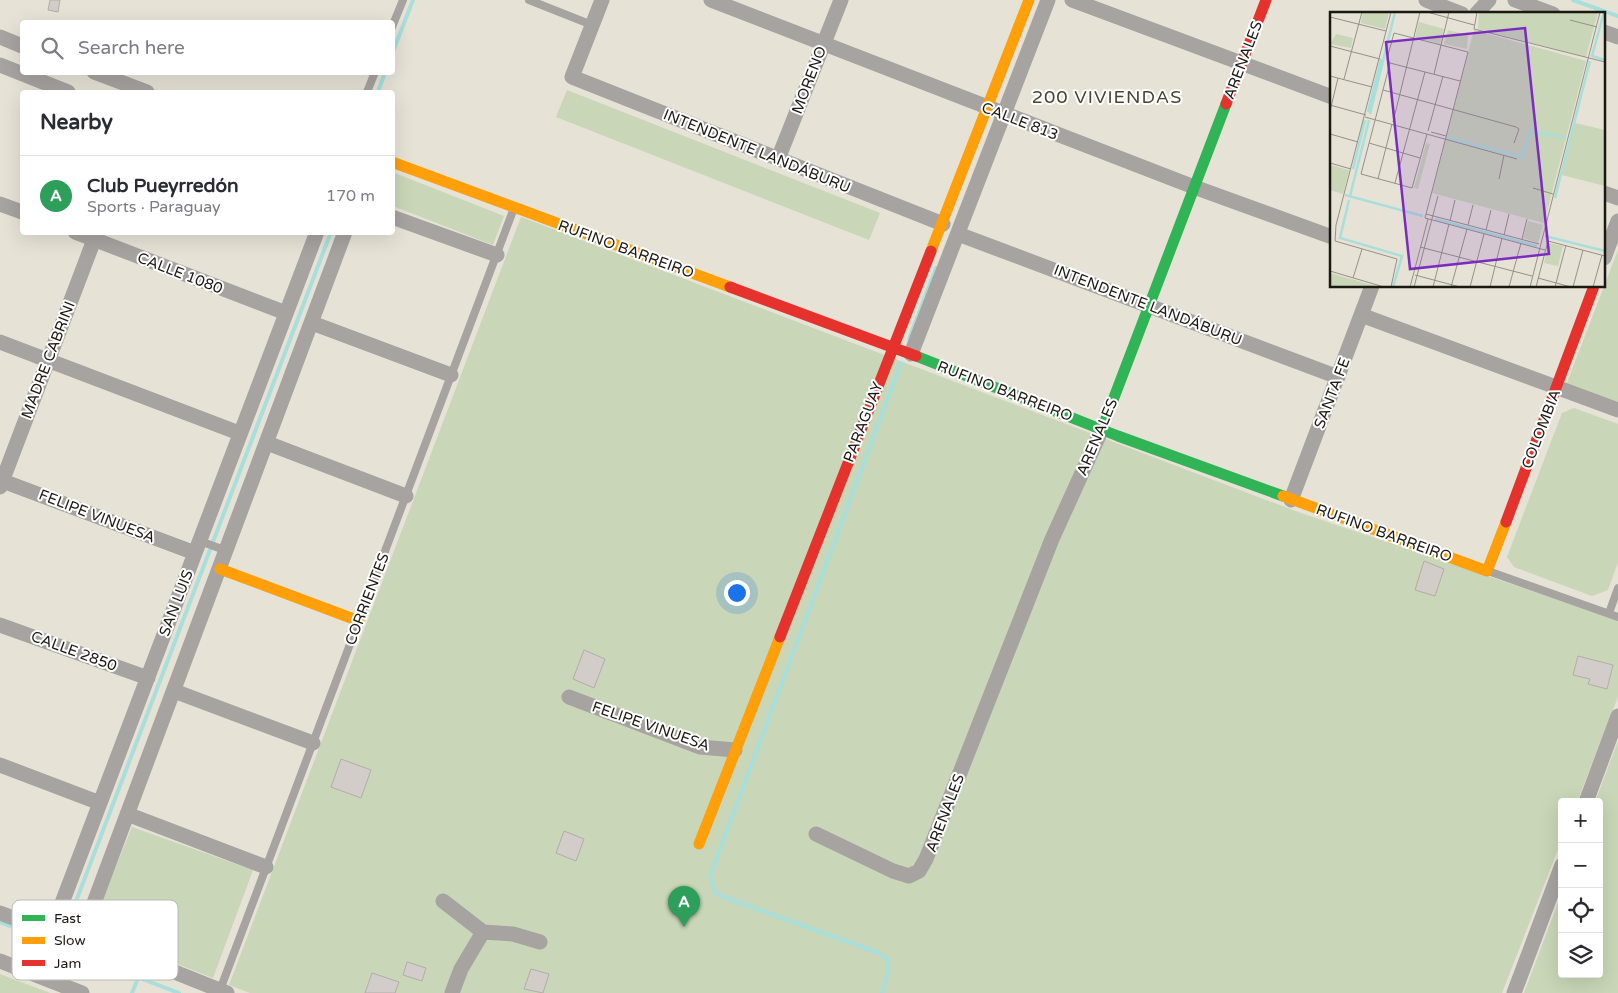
<!DOCTYPE html>
<html lang="en">
<head>
<meta charset="utf-8">
<style>
  body { margin:0; font-family:"Varela Round",sans-serif; background:#f2f2f3; color:#2b2b33 }
  .controls { position:absolute; right:15px; bottom:15px; display:grid; overflow:hidden; border-radius:5px; box-shadow:0 5px 20px #0002 }
  .controls button { width:45px; height:45px; display:grid; place-items:center; padding:0; border:0; border-bottom:1px solid #e1e1e2; background:#fff; color:#2b2b33; font:25px sans-serif }
  .you { position:absolute; left:736px; top:592px; width:18px; height:18px; margin:-12px; border:4px solid #fff; border-radius:50%; background:#1a73e8; box-shadow:0 0 0 8px #1a73e833 }
  .badge { display:grid; place-items:center; width:32px; height:32px; border-radius:50%; background:#1a73e8; color:#fff; font-size:16px; font-weight:700 }
  .pin { position:absolute; translate:-50% -41px; filter:drop-shadow(0 1px 2px #0008) }
  .pin::after { content:''; position:absolute; top:26px; width:18px; height:15px; background:inherit; clip-path:polygon(0 0,100% 0,50% 100%) }
  .list { margin:0; padding:0; list-style:none }
  h2 { display:flex; justify-content:space-between; align-items:center; height:65px; margin:0; padding:0 20px; font-size:21px }
  h2 small { font-size:16px; font-weight:400; color:#7c7c81 }
  .list li { display:grid; grid-template-columns:32px 1fr auto; gap:15px; align-items:center; box-sizing:border-box; height:80px; padding:0 20px; border-top:1px solid #e1e1e2 }
  .list b { display:block; font-size:19px; white-space:nowrap }
  .list p { margin:0; font-size:16px; white-space:nowrap; color:#7c7c81 }
  .list em { font-size:16px; font-style:normal; color:#7c7c81 }
  .icon { flex:none; width:28px; height:28px; fill:none; stroke:currentColor; stroke-width:2; stroke-linecap:round; stroke-linejoin:round }
  .map { position:relative; flex:none; width:1618px; height:993px; overflow:hidden }
  .search { position:absolute; background:#fff; box-shadow:0 5px 20px #0002; left:20px; top:20px; width:375px; height:55px; display:flex; align-items:center; gap:12px; box-sizing:border-box; padding:0 18px; border-radius:5px; color:#7c7c81; font-size:19px }
  .panel { position:absolute; background:#fff; box-shadow:0 5px 20px #0002; left:20px; top:90px; width:375px; height:145px; border-radius:5px }
  .map>svg:first-child { display:block }
  .green { fill:#c9d6b7 }
  .lines { fill:none; stroke-linecap:round; stroke-linejoin:round }
  .stream { stroke:#a8dfdb; stroke-width:4 }
  .building { fill:#d3cdca; stroke:#b2ada9 }
  .lane { stroke:#a6a3a0; stroke-width:8 }
  .street { stroke:#a6a3a0; stroke-width:15 }
  .fast { stroke:#30b455; stroke-width:11 }
  .slow { stroke:#ff9f0a; stroke-width:11 }
  .jam { stroke:#e5322d; stroke-width:11 }
  .labels { text-anchor:middle; stroke-width:4; stroke-linejoin:round; paint-order:stroke }
  .street-label { font-size:15px; fill:#1b1811; stroke:#fff }
  .quarter-label { font-size:18px; letter-spacing:1px; fill:#4a4331; stroke:#fff }
  .inset-river { fill:none; stroke:#a8dfdb; stroke-width:2.5 }
  .inset-road { fill:none; stroke:#959187; stroke-width:1 }
  .view { fill:#7b2cbf; fill-opacity:0.15; stroke:#7b2cbf; stroke-width:2.5 }
  .inset-edge { fill:none; stroke:#1b1811; stroke-width:2.5 }
  .key { fill:#fff; stroke:#bbbab8; stroke-width:1 }
  .key-label { font-size:14px; fill:#1b1811 }
</style>
</head>
<body>
<div class="map">
<svg width="1618" height="993" viewBox="0 0 1618 993">
  <rect width="100%" height="100%" fill="#e6e2d6"/>
  <!-- green -->
  <path class="green" d="M 567,90 L 880,213 L 869,240 L 556,117 Z
    M 392,172 L 504,216 L 493,245 L 393,206 Z
    M 521,217 L 1298,512 L 1618,620 L 1618,697 L 1577,802 L 1562,802 L 1562,839 L 1502,993 L 250,993 L 229,985 Z
    M 1618,250 L 1618,404 L 1566,385 Z
    M 1574,408 L 1618,424 L 1618,562 L 1608,590 L 1592,596 L 1514,567 L 1507,557 L 1562,413 Z
    M 1618,741 L 1618,993 L 1524,993 L 1562,892 L 1562,974 L 1599,974 L 1599,802 L 1595,802 Z
    M 132,827 L 253,870 L 213,978 L 90,930 Z
    M 0,974 L 50,993 L 0,993 Z"/>
  <g class="lines">
    <!-- stream -->
    <path class="stream" d="M 1573,0 L 1618,16
      M 392,54 L 413,0
      M 378,92 L 385,72
      M 909,339 L 936,268
      M 70,917 L 331,232
      M 0,922 L 20,930
      M 59,947 L 179,993
      M 132,993 L 138,978
      M 882,993 L 888,971 L 888,960 L 879,953 L 721,896 L 715,893 L 710,876 L 901,363"/>
  </g>
  <!-- building -->
  <path class="building" d="M 50,0 L 60,0 L 58,12 L 48,10 Z
    M 1424,561 L 1444,569 L 1435,596 L 1415,590 Z
    M 584,650 L 605,659 L 594,688 L 573,679 Z
    M 1578,656 L 1613,665 L 1607,689 L 1588,684 L 1590,679 L 1573,675 Z
    M 341,759 L 371,770 L 361,798 L 331,787 Z
    M 564,831 L 584,839 L 576,861 L 556,853 Z
    M 407,962 L 426,968 L 422,981 L 403,975 Z
    M 531,969 L 549,974 L 543,993 L 524,989 Z
    M 372,973 L 399,982 L 395,993 L 365,993 Z"/>
  <g class="lines">
    <!-- lane -->
    <path class="lane" d="M 529,0 L 592,25
      M 392,27 L 403,0
      M 367,92 L 375,72
      M 200,541 L 227,551
      M 1488,571 L 1618,617
      M 1609,613 L 1618,588
      M 220,990 L 514,208"/>
    <!-- street -->
    <path class="street" d="M 602,0 L 572,77 L 943,224
      M 711,0 L 1194,187 L 1332,237
      M 1072,0 L 1332,97
      M 1426,0 L 1462,14
      M 1515,0 L 1553,14
      M 1476,14 L 1489,0
      M 1604,32 L 1618,37
      M 0,37 L 22,46
      M 0,65 L 68,92
      M 94,72 L 147,92
      M 778,159 L 841,0
      M 1604,193 L 1618,198
      M 0,204 L 22,212
      M 392,217 L 497,255
      M 75,232 L 286,313
      M 958,234 L 1338,377
      M 1604,258 L 1618,221
      M 1361,315 L 1618,410
      M 312,323 L 451,375
      M 0,342 L 239,433
      M 911,354 L 1048,0
      M 267,443 L 406,496
      M 0,480 L 195,553
      M 0,487 L 97,232
      M 1291,500 L 1372,286
      M 0,625 L 148,678
      M 174,691 L 313,743
      M 569,697 L 700,747 L 735,750
      M 0,765 L 100,803
      M 1586,802 L 1618,716
      M 127,814 L 266,867
      M 816,834 L 893,871 L 909,876 L 919,871 L 926,859 L 1052,539 L 1102,429
      M 443,901 L 483,932 L 513,934 L 540,942
      M 0,913 L 51,932 L 82,935 L 227,993
      M 82,935 L 345,232
      M 0,961 L 82,993
      M 35,974 L 317,232
      M 452,993 L 461,969 L 483,932
      M 1514,993 L 1562,865"/>
    <!-- fast -->
    <path class="fast" d="M 916,356 L 1118,436 L 1283,496
      M 1102,429 L 1226,104"/>
    <!-- slow -->
    <path class="slow" d="M 392,162 L 730,287
      M 931,251 L 1029,0
      M 1283,496 L 1487,571 L 1506,522
      M 220,569 L 359,621
      M 699,844 L 780,637"/>
    <!-- jam -->
    <path class="jam" d="M 1226,104 L 1266,0
      M 730,287 L 916,356
      M 1506,522 L 1594,286
      M 780,637 L 931,251"/>
  </g>
  <g class="labels">
    <!-- street labels -->
    <g class="street-label">
      <text transform="translate(1243 60) rotate(-69)" y="5">ARENALES</text>
      <text transform="translate(809 80) rotate(-69)" y="5">MORENO</text>
      <text transform="translate(1020 121) rotate(21)" y="5">CALLE 813</text>
      <text transform="translate(757 151) rotate(22)" y="5">INTENDENTE LANDÁBURU</text>
      <text transform="translate(626 249) rotate(20)" y="5">RUFINO BARREIRO</text>
      <text transform="translate(180 273) rotate(21)" y="5">CALLE 1080</text>
      <text transform="translate(1148 305) rotate(21)" y="5">INTENDENTE LANDÁBURU</text>
      <text transform="translate(48 360) rotate(-69)" y="5">MADRE CABRINI</text>
      <text transform="translate(1005 391) rotate(21)" y="5">RUFINO BARREIRO</text>
      <text transform="translate(1332 393) rotate(-69)" y="5">SANTA FE</text>
      <text transform="translate(863 422) rotate(-69)" y="5">PARAGUAY</text>
      <text transform="translate(1541 429) rotate(-69)" y="5">COLOMBIA</text>
      <text transform="translate(1097 437) rotate(-67)" y="5">ARENALES</text>
      <text transform="translate(97 516) rotate(21)" y="5">FELIPE VINUESA</text>
      <text transform="translate(1384 533) rotate(20)" y="5">RUFINO BARREIRO</text>
      <text transform="translate(367 599) rotate(-69)" y="5">CORRIENTES</text>
      <text transform="translate(176 603) rotate(-69)" y="5">SAN LUIS</text>
      <text transform="translate(74 651) rotate(20)" y="5">CALLE 2850</text>
      <text transform="translate(651 726) rotate(19)" y="5">FELIPE VINUESA</text>
      <text transform="translate(945 813) rotate(-69)" y="5">ARENALES</text>
    </g>
    <!-- quarter labels -->
    <g class="quarter-label">
      <text x="1107" y="103">200 VIVIENDAS</text>
    </g>
  </g>
  <!-- overview -->
  <g transform="translate(1330 12)">
    <rect width="275" height="275" fill="#e6e2d6"/>
    <path d="M 33,0 L 59,0 L 55,17 L 31,11 ZM 149,0 L 268,0 L 256,45 L 148,17 ZM 89,10 L 114,17 L 110,32 L 85,25 ZM 118,18 L 138,23 L 137,37 L 114,32 ZM 144,18 L 256,49 L 214,211 L 102,181 ZM 6,22 L 23,26 L 21,36 L 0,32 ZM 245,111 L 275,118 L 275,174 L 232,163 ZM 96,131 L 100,132 L 88,177 L 84,176 ZM 0,153 L 19,158 L 13,182 L 0,178 ZM 198,209 L 213,213 L 208,231 L 193,226 ZM 219,231 L 233,234 L 228,254 L 214,251 ZM 0,261 L 49,275 L 0,275 Z" fill="#c9d6b7"/>
    <path class="inset-river" d="M 274,0 L 262,44 L 275,48M 38,100 L 51,47M 40,102 L 65,0M 118,126 L 192,145 L 201,119 L 236,126M 23,157 L 35,108M 15,183 L 93,204M 20,184 L 39,108M 225,186 L 260,49M 19,188 L 10,226 L 72,244 L 63,275M 105,207 L 207,234M 215,224 L 275,239"/>
    <path class="inset-road" d="M 97,0 L 144,13M 147,0 L 144,17 L 275,50M 0,5 L 56,19M 240,8 L 267,15M 0,34 L 50,47M 60,51 L 130,69M 104,62 L 119,0M 0,64 L 42,75M 14,67 L 32,0M 53,78 L 186,115 L 189,117 L 184,131M 0,93 L 36,103M 0,99 L 8,66M 35,105 L 187,147M 63,110 L 90,0M 98,119 L 113,64M 101,120 L 116,124M 0,122 L 28,130M 97,122 L 82,176 L 31,162 L 60,51 L 57,47 L 64,21 L 138,40 L 95,206 L 215,238M 39,131 L 90,146M 0,151 L 21,157M 48,167 L 62,112M 169,167 L 174,143M 65,171 L 95,60M 203,176 L 223,182M 96,202 L 209,232M 120,209 L 125,188M 138,213 L 143,193M 156,218 L 161,198M 174,223 L 179,202M 192,227 L 197,207M 90,235 L 202,264M 0,259 L 54,275M 85,263 L 130,275M 23,266 L 32,237M 208,266 L 241,275M 61,275 L 67,247 L 5,229 L 6,213 L 61,0M 80,275 L 98,207M 84,275 L 108,184M 103,275 L 119,212M 121,275 L 137,217M 140,275 L 154,222M 160,275 L 172,226M 179,275 L 191,231M 200,275 L 270,0M 206,275 L 218,229 L 275,244M 225,275 L 236,233M 243,275 L 253,238M 263,275 L 272,243"/>
    <path class="view" d="M 195,16 L 219,242 L 80,257 L 56,30 Z"/>
    <rect width="275" height="275" class="inset-edge"/>
  </g>
  <!-- legend -->
  <rect x="12" y="900" width="166" height="80" rx="8" class="key"/>
  <rect x="22" y="915" width="23" height="6" fill="#30b455"/>
  <rect x="22" y="937" width="23" height="7" fill="#ff9f0a"/>
  <rect x="22" y="960" width="23" height="6" fill="#e5322d"/>
  <g class="key-label">
    <text x="54" y="923">Fast</text>
    <text x="54" y="945">Slow</text>
    <text x="54" y="968">Jam</text>
  </g>
</svg>
<div class="controls">
<button>+</button>
<button>−</button>
<button><svg class="icon" aria-label="locate" viewBox="0 0 24 24"><circle cx="12" cy="12" r="6"/><path d="M12 2v4M12 18v4M2 12h4M18 12h4"/></svg></button>
<button><svg class="icon" aria-label="layers" viewBox="0 0 24 24"><path d="M12 4l9 5-9 5-9-5zM3 14l9 5 9-5"/></svg></button>
</div>
<div class="you"></div>
<div class="pin badge" style="left:684px;top:927px;background:#2e9e5b">A</div>
<div class="search"><svg class="icon" aria-label="search" viewBox="0 0 24 24"><circle cx="10" cy="10" r="6"/><path d="M15 15l6 6"/></svg>Search here</div>
<section class="panel">
<h2>Nearby<small></small></h2>
<ul class="list">
<li><span class="badge" style="background:#2e9e5b">A</span><div><b>Club Pueyrredón</b><p>Sports · Paraguay</p></div><em>170 m</em></li>
</ul>
</section>
</div>
</body>
</html>
